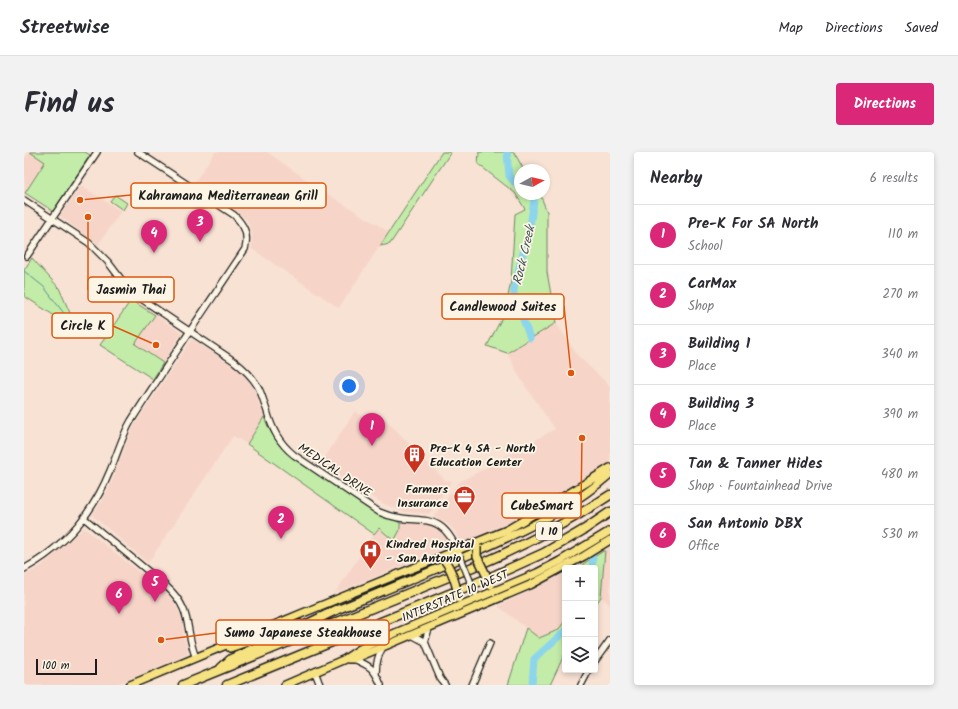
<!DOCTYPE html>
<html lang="en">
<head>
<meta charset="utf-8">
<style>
  body { margin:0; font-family:Kalam,sans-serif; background:#f2f2f3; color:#2b2b33 }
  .controls { position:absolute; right:12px; bottom:12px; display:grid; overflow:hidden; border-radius:4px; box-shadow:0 2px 6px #0003 }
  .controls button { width:36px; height:36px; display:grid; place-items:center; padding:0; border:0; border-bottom:1px solid #e1e1e2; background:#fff; color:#2b2b33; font:20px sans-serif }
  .compass { position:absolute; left:490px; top:12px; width:36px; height:36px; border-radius:50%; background:#fff; box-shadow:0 2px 6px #0003; rotate:82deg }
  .scale { position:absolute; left:12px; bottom:10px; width:61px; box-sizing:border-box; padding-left:4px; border:2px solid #1c1c1c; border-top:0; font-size:11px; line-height:14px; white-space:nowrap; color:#1c1c1c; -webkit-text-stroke:3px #fcf5e5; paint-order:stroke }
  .you { position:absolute; left:325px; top:234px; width:14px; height:14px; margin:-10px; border:3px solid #fff; border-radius:50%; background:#1a73e8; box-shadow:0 0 0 6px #1a73e833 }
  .badge { display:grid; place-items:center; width:26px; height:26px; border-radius:50%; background:#db2777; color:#fff; font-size:13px; font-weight:700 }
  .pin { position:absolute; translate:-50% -33px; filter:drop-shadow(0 1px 2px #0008) }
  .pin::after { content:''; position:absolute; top:21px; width:14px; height:12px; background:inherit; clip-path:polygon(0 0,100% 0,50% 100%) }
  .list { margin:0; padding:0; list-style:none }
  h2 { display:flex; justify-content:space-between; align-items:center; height:52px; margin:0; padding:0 16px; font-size:17px }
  h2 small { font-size:13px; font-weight:400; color:#7c7c81 }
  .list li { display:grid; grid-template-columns:26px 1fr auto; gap:12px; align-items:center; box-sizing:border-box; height:60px; padding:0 16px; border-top:1px solid #e1e1e2 }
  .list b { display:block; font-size:15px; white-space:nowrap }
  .list p { margin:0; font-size:13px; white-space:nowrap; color:#7c7c81 }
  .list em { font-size:13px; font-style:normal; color:#7c7c81 }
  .icon { flex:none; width:22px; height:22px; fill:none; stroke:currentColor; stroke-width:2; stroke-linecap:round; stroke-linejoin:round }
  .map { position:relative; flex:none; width:586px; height:533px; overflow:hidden; border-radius:4px }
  header { display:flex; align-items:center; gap:24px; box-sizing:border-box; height:56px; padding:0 20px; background:#fff; border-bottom:1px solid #e1e1e2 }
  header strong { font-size:19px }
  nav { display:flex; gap:22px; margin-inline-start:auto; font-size:14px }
  .intro { display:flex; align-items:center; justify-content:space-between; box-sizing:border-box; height:96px; padding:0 24px }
  h1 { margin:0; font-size:28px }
  .button { padding:10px 18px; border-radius:4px; background:#db2777; color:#fff; font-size:14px; font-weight:700 }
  main { display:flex; gap:24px; padding:0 24px }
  aside { flex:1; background:#fff; border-radius:4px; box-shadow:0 2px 6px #0003 }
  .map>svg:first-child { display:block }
  .built { fill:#f6d5c8 }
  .green { fill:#c2eca8; stroke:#6f8462 }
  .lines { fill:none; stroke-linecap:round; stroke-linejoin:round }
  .stream { stroke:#5f8b99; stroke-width:1 }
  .river { stroke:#8cd5ed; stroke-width:7 }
  .minor-casing { stroke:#1c1c1c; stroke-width:8 }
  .major-casing { stroke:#1c1c1c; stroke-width:10 }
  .highway-casing { stroke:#1c1c1c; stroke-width:11 }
  .minor { stroke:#fcf5e5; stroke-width:5.5 }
  .major { stroke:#f7e281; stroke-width:7 }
  .highway { stroke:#f7e281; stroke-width:8 }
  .minor-bridge-casing { stroke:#1c1c1c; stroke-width:8; stroke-linecap:butt }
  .major-bridge-casing { stroke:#1c1c1c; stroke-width:10; stroke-linecap:butt }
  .minor-bridge { stroke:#fcf5e5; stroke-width:5.5 }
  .major-bridge { stroke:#f7e281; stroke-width:7 }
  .labels { text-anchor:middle; stroke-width:3.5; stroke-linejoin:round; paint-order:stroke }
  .shield { fill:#fcf5e5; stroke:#5f5d58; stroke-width:1 }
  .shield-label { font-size:11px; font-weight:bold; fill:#1c1c1c }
  .poi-label { font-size:12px; font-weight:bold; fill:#1c1c1c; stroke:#fcf5e5; text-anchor:start }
  .street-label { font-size:12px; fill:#1c1c1c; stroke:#fcf5e5 }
  .water-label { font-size:13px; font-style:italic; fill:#3e545b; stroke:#fcf5e5 }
  .leader { fill:none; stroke:#de560d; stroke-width:1.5 }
  .callout-dot { fill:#de560d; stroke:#fcf5e5; stroke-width:1.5 }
  .callout { fill:#fcf5e5; stroke:#de560d; stroke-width:1.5 }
  .callout-label { font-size:13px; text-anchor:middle; font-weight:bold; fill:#1c1c1c }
</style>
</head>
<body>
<header>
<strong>Streetwise</strong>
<nav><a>Map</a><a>Directions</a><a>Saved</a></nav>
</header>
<div class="intro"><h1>Find us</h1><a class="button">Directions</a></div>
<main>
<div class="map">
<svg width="586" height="533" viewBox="0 0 586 533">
  <rect width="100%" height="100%" fill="#f8e2d4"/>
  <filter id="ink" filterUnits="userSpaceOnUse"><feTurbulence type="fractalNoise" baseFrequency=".025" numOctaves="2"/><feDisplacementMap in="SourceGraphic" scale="8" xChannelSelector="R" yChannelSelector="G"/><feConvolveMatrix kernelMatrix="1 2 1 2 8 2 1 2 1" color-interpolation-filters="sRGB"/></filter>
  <g filter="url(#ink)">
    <!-- built -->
    <path class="built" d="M 6,0 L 21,10 L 1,41 L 0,8 Z
      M 191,0 L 243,0 L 297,38 L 365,80 L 315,156 L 228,97 L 228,83 L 226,76 L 223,68 L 170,31 Z
      M 57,34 L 97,59 L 74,93 L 36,64 Z
      M 131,163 L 158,181 L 139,211 L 111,192 Z
      M 532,171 L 554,204 L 586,234 L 586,310 L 577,318 L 530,347 L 493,367 L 441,390 L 436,389 L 433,382 L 425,373 L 410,364 L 434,331 L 531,277 L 498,229 L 483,201 Z
      M 168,187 L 217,219 L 226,230 L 231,239 L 240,265 L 223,292 L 209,284 L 124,411 L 68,363 L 79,348 L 89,327 L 105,284 L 112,271 Z
      M 331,259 L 352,274 L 359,265 L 421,328 L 428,329 L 405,362 L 381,360 L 360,352 L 296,313 Z
      M 359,369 L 395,371 L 406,373 L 415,377 L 421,384 L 423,389 L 422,393 L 419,397 L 311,441 Z
      M 60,376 L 142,441 L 148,448 L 154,457 L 159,470 L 160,486 L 165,502 L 91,533 L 0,533 L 0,424 L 16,415 Z
      M 586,394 L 586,453 L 577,445 L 581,398 Z
      M 541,421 L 541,469 L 534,478 L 515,486 L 474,454 Z"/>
    <!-- green -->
    <path class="green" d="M 6,0 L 61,0 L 66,3 L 29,59 L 1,41 L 21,10 Z
      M 418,0 L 427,0 L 366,92 L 356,94 Z
      M 455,0 L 490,0 L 500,18 L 496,18 L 496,42 L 516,42 L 523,60 L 523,120 L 532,171 L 483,201 L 463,194 L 481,160 L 487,129 L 491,62 L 501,57 L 491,41 L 454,12 Z
      M 91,43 L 103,51 L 99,58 L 86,49 Z
      M 8,106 L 35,136 L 54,179 L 0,144 L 0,118 Z
      M 107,148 L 131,163 L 111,192 L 139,211 L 129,227 L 76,193 Z
      M 240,265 C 246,280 253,292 265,303 L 351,361 L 376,370 L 376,378 L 370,389 L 355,376 L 350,382 L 223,292 Z
      M 581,398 L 577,445 L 571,453 L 571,416 L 558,416 L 559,412 Z
      M 541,469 L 541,501 L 526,533 L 484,533 L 502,476 L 515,486 L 534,478 Z"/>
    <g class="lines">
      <!-- stream -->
      <path class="stream" d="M 0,119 L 20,135 L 48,172"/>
      <!-- river -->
      <path class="river" d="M 483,0 L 485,24 L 490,30 L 496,31
        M 506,186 L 490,143 L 490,137 L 497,107 L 504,87 L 511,42
        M 568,416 L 569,406
        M 508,533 L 510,507 L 541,479"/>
      <defs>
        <path id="minor" d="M 0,48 L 65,91 L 84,110 L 103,135 L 116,146 L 210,209 C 219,216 227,223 233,233 C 238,241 240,251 243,259 C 248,277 255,291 270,303 L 355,360 C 394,377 415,352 435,402
          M 3,104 L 73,0
          M 60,366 L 142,434 C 170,459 160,477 172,506
          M 0,417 C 40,395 69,361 86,319 C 93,303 98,284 107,269 C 144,211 183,154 221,97 C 225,82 220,73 210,63 L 114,0
          M 388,483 L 401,490 L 405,476
          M 401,490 L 416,526 L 421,533
          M 330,507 C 346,514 350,516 357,533
          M 571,509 L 586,488
          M 291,520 L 296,533
          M 352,521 C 352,511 354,503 359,495
          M 448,533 L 466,491
          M 557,533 L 565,518"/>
        <path id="major" d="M 308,460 C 352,442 397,424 440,405 C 491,383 544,359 586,322
          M 206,496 L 276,472
          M 324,507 L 330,507 L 506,433 L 560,404 L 586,388
          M 106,533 L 279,461 L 483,378 L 544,342 L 586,316
          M 261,533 L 321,507 L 336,497 L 362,485 L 513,421 L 536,409 L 586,379"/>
        <path id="highway" d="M 197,516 L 207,507 L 267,480 L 312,458
          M 159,533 L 461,410 C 505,391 546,369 586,343
          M 203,533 L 469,424 L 520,401 L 561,377 L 586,360"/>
      </defs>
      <!-- minor casing -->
      <use href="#minor" class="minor-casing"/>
      <!-- major casing -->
      <use href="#major" class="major-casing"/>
      <!-- highway casing -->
      <use href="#highway" class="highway-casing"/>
      <!-- minor -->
      <use href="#minor" class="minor"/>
      <!-- major -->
      <use href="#major" class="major"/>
      <!-- highway -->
      <use href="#highway" class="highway"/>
      <defs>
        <path id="minor-bridge" d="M 436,404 L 451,441"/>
        <path id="major-bridge" d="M 453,395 L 453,404 L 467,433
          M 419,407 C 427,414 434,437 434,447"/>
      </defs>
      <!-- minor-bridge casing -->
      <use href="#minor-bridge" class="minor-bridge-casing"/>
      <!-- major-bridge casing -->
      <use href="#major-bridge" class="major-bridge-casing"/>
      <!-- minor-bridge -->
      <use href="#minor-bridge" class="minor-bridge"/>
      <!-- major-bridge -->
      <use href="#major-bridge" class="major-bridge"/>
    </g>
  </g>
  <!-- icons -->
  <defs>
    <symbol id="building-pin" viewBox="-11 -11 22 30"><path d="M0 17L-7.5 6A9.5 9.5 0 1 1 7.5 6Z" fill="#c8321e" stroke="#fcf5e5"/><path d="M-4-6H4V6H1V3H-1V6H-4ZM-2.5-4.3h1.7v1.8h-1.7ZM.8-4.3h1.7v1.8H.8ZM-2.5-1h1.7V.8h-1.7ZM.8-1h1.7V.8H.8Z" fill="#fff"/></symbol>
    <symbol id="office-pin" viewBox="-11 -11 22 30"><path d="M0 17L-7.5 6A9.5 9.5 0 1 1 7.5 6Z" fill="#c8321e" stroke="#fcf5e5"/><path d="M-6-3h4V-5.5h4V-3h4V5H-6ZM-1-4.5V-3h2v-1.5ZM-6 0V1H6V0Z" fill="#fff"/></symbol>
    <symbol id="hospital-pin" viewBox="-11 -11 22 30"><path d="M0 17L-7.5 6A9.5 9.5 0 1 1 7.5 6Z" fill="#c8321e" stroke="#fcf5e5"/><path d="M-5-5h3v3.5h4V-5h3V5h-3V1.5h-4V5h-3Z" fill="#fff"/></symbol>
  </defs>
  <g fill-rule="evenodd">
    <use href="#building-pin" x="378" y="290" width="25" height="34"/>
    <use href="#office-pin" x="428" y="332" width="25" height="34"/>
    <use href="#hospital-pin" x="334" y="386" width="25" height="34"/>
  </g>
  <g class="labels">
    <!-- shield labels -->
    <rect class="shield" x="512" y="370" width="26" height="18" rx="3"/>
    <g class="shield-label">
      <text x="525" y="383">I 10</text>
    </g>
    <!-- poi labels -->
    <g class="poi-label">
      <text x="406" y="300">Pre-K 4 SA - North<tspan x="406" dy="14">Education Center</tspan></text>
      <text x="424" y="341" text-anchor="end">Farmers<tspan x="424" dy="14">Insurance</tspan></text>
      <text x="362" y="396">Kindred Hospital<tspan x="362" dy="14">- San Antonio</tspan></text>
    </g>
    <!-- street labels -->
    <g class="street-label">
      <text transform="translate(311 318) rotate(34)" y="4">MEDICAL DRIVE</text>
      <text transform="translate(431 444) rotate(-23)" y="4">INTERSTATE 10 WEST</text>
    </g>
    <!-- water labels -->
    <g class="water-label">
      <text transform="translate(499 103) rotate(-77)" y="5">Rock Creek</text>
    </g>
  </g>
  <!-- callouts -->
  <path class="leader" d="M56 48L107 43M64 65L64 138M547 221L540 154M132 193L89 174M558 286L557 354M137 488L192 481"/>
  <g class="callout-dot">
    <circle cx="56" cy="48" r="4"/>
    <circle cx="64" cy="65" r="4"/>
    <circle cx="547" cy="221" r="4"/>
    <circle cx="132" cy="193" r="4"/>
    <circle cx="558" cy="286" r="4"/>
    <circle cx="137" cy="488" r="4"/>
  </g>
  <g class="callout">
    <rect x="107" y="31" width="195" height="25" rx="4"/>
    <rect x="64" y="125" width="86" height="25" rx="4"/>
    <rect x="418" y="142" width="122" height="25" rx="4"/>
    <rect x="28" y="161" width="61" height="25" rx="4"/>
    <rect x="478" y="341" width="79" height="25" rx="4"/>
    <rect x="192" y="468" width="173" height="25" rx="4"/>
  </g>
  <g class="callout-label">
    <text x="204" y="48">Kahramana Mediterranean Grill</text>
    <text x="107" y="142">Jasmin Thai</text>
    <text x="479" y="159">Candlewood Suites</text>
    <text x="59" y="178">Circle K</text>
    <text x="518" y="358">CubeSmart</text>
    <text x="279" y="485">Sumo Japanese Steakhouse</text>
  </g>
</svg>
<div class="controls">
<button>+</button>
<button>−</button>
<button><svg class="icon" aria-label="layers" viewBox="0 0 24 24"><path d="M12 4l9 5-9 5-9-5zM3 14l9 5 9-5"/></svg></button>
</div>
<svg class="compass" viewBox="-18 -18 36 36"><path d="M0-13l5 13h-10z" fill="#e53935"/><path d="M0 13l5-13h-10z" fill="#7c7c81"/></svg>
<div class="scale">100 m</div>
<div class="you"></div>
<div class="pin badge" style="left:348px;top:294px">1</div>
<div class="pin badge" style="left:257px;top:387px">2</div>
<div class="pin badge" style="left:176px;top:90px">3</div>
<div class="pin badge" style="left:130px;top:101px">4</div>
<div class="pin badge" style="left:131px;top:450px">5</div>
<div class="pin badge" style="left:95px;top:462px">6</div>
</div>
<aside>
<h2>Nearby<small>6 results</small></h2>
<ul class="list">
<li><span class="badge">1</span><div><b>Pre-K For SA North</b><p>School</p></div><em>110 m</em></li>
<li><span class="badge">2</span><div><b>CarMax</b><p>Shop</p></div><em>270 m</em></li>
<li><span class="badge">3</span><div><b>Building 1</b><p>Place</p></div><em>340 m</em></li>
<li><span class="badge">4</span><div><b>Building 3</b><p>Place</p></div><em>390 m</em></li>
<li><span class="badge">5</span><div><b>Tan &amp; Tanner Hides</b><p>Shop · Fountainhead Drive</p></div><em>480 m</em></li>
<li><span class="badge">6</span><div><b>San Antonio DBX</b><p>Office</p></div><em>530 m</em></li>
</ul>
</aside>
</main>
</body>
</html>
